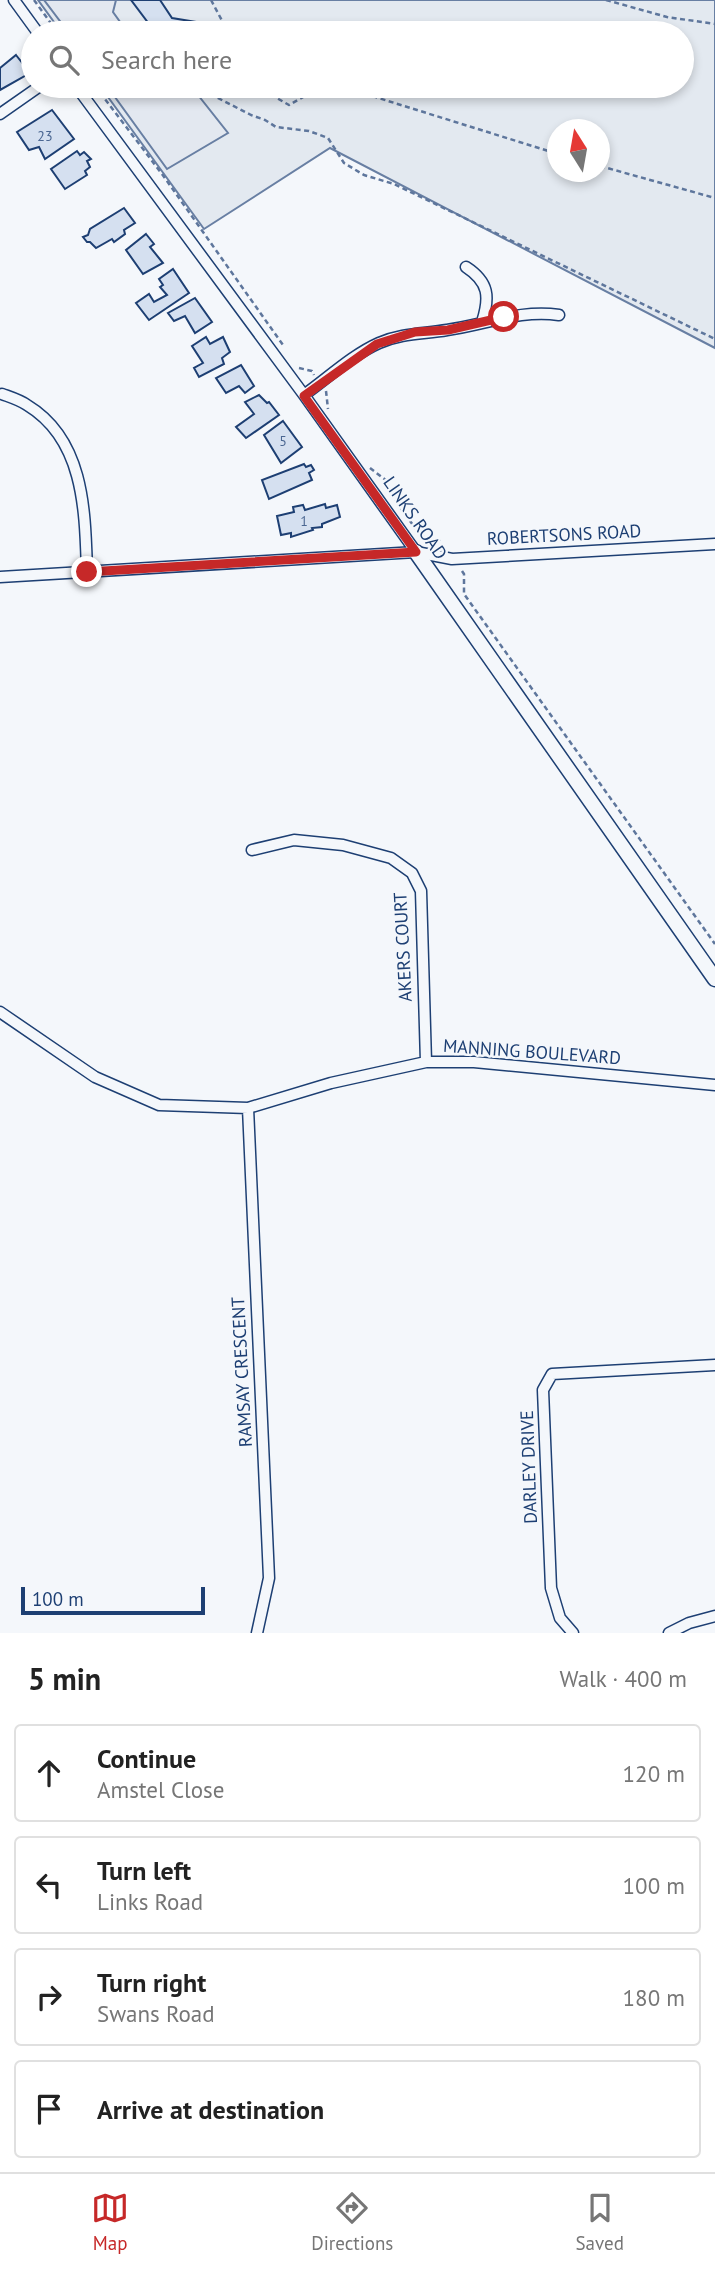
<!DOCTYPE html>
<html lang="en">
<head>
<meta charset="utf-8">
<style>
  body { margin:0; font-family:"PT Sans",sans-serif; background:#f6f6f6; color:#222 }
  .compass { position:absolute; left:547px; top:119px; width:63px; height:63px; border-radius:50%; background:#fff; box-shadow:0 4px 10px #0003; rotate:349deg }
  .scale { position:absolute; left:21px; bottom:18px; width:184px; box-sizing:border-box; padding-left:7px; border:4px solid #1d3f73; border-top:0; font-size:19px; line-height:24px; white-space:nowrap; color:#1d3f73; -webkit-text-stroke:5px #f4f7fb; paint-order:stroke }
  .stop { position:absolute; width:21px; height:21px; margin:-16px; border:5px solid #c62828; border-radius:50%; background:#fff }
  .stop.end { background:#c62828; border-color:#fff; box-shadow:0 2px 7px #0008 }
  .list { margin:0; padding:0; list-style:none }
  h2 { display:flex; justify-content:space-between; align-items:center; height:91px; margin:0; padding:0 28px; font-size:30px }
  h2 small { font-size:23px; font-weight:400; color:#767676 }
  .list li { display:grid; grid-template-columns:46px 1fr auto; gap:21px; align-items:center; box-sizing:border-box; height:98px; margin:0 14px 14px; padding:0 14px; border:2px solid #e0e0e0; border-radius:7px }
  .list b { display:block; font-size:26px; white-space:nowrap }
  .list p { margin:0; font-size:23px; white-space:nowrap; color:#767676 }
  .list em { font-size:23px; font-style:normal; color:#767676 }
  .icon { flex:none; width:38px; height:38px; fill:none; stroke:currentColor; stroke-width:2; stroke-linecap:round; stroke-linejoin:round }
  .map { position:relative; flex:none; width:715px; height:1633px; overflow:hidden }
  .search { position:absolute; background:#fff; box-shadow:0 4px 10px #0003; left:21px; right:21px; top:21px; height:77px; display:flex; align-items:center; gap:18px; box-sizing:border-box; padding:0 24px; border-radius:38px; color:#767676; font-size:26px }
  .sheet { height:539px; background:#fff }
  nav { display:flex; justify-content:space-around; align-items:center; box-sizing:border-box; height:98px; border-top:2px solid #e0e0e0; background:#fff; font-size:19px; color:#767676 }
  nav a { display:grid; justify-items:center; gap:4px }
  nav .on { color:#c62828 }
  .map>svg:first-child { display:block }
  .green { fill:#e3e9f0; stroke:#687fa3; stroke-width:2; fill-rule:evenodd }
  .parking { fill:#e3e8f0; stroke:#687fa3; stroke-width:2 }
  .building { fill:#d5e0f0; stroke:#1d3f73; stroke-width:2 }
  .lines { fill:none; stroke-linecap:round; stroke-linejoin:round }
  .minor-casing { stroke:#1d3f73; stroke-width:13 }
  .tertiary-casing { stroke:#1d3f73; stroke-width:17 }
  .path { stroke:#5e769c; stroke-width:2.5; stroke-dasharray:5 3.5; stroke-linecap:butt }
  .minor { stroke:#f4f7fb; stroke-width:10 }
  .tertiary { stroke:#f4f7fb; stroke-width:14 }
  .route { stroke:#c62828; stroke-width:9 }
  .labels { text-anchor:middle; stroke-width:5; stroke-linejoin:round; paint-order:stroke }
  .number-label { font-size:14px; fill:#4b6792 }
  .street-label { font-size:18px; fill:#1d3f73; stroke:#f4f7fb }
</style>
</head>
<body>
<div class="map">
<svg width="715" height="1633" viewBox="0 0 715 1633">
  <rect width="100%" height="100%" fill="#f4f7fb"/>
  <!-- green -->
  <path class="green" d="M 38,0 L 715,0 L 715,348 L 330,148 L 204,229 L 100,86 L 682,86 L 682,33 L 62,33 ZM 558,130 L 600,130 L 600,172 L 558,172 Z"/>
  <!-- parking -->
  <path class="parking" d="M 44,0 L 116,0 L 113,12 L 128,33 L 69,33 Z
    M 107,86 L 141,86 L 181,97 L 194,90 L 228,133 L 167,169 Z"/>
  <!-- building -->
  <path class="building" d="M 131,0 L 160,0 L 172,18 L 221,26 L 219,33 L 151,33 L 152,28 Z
    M 16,55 L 30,73 L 0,90 L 0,68 Z
    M 52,110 L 74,139 L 45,159 L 39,147 L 29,150 L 17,132 Z
    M 77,151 L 80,155 L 84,152 L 91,159 L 87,161 L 90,167 L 85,171 L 87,175 L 65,189 L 51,169 Z
    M 124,208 L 135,223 L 124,230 L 125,234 L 114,242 L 112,239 L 96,248 L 90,242 L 87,242 L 83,237 L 88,235 L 90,229 Z
    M 146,234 L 154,244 L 150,247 L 163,263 L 143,274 L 126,250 Z
    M 173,269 L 189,293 L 149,320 L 136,303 L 149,294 L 154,302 L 167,295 L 160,287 L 163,285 L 159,279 Z
    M 195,298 L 212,322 L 195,333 L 185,316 L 174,321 L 168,313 Z
    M 206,337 L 210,344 L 223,337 L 230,352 L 222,358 L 224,364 L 199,377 L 194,368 L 203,363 L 192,346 Z
    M 241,365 L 254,386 L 245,393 L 239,386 L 226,393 L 216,378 Z
    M 259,395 L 267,403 L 269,402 L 279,415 L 246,438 L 236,427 L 254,414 L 245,402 Z
    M 283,421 L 302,447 L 281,463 L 264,435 Z
    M 304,464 L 306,467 L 311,465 L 314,470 L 309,473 L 312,480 L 269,499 L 262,480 Z
    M 325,504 L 326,508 L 337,505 L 340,517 L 322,524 L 322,527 L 312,528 L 313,530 L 291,537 L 291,533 L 281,535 L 277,516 L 294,512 L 293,507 L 303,505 L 305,510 Z"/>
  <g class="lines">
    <defs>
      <path id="minor" d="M 14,0 L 38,33
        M 76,86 L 304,395 L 416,552
        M 0,114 L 40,86
        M 466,267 C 489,282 490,297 482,322
        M 2,394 C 10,397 20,400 27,405 C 85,440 85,512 87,572
        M 304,395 C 328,378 352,355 379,343 C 402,333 424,334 447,330 C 485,325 520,309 559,315
        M 0,577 L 416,552 L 452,559 L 715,544
        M 252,850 L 294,840 L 343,845 L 391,858 L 412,873 L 421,891 L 426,1062
        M 0,1012 L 95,1077 L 159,1105 L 248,1108 L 331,1083 L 426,1062 L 474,1062 L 715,1085
        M 248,1108 L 269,1578 L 257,1633
        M 573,1633 L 560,1618 L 551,1588 L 543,1390 L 552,1374 L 715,1365
        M 669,1633 L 689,1623 L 715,1616"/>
      <path id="tertiary" d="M 416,552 L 715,979"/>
    </defs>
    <!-- minor casing -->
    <use href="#minor" class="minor-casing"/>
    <!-- tertiary casing -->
    <use href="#tertiary" class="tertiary-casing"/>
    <!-- path -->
    <path class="path" d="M 34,0 L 58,33
      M 211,0 L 227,30 L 226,33
      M 606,0 L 667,17 L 715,24
      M 95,86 L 162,174 L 283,345
      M 155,86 L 180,89 L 187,86
      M 199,86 L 207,97 L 212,95 L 251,115 L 265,120 L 276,127 L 309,131 L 328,138 L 344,163 L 364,175 L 394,184 L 715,339
      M 256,86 L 289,105 L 322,86
      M 340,86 L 558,154
      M 600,166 L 715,198
      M 299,368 L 312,371 L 314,375
      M 326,391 L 328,409
      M 370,468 L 387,481 L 389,492 L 421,536 L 439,540 L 443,546
      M 462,571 L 464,574 L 464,594 L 715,944"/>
    <!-- minor -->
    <use href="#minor" class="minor"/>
    <!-- tertiary -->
    <use href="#tertiary" class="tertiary"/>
  </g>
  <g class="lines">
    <!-- route -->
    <path class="route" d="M 87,572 L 416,552 L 304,396 L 377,344 L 415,332 L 448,330 L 504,317"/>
  </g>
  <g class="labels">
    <!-- number labels -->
    <g class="number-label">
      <text x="45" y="141">23</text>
      <text x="283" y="446">5</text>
      <text x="304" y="526">1</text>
    </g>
    <!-- street labels -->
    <g class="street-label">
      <text transform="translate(415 518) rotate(55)" y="6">LINKS ROAD</text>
      <text transform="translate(564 535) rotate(-3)" y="6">ROBERTSONS ROAD</text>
      <text transform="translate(403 947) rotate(-93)" y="6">AKERS COURT</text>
      <text transform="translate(532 1052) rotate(4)" y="6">MANNING BOULEVARD</text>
      <text transform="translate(242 1372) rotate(-93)" y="6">RAMSAY CRESCENT</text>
      <text transform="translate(529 1467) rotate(-92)" y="6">DARLEY DRIVE</text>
    </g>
  </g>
</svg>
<svg class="compass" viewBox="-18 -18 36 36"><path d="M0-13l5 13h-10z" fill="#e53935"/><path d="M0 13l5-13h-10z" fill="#767676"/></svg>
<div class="scale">100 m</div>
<div class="stop" style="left:504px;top:317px"></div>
<div class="stop end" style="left:87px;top:572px"></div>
<div class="search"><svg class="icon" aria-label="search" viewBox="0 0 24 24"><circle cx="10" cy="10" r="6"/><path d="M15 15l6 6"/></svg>Search here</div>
</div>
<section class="sheet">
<h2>5 min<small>Walk · 400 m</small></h2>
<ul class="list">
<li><svg class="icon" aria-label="ahead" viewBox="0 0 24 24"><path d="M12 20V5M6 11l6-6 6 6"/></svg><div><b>Continue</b><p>Amstel Close</p></div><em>120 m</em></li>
<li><svg class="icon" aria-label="left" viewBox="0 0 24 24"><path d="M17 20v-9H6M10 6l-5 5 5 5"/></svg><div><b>Turn left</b><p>Links Road</p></div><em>100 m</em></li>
<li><svg class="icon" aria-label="right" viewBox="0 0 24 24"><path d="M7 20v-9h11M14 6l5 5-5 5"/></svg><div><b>Turn right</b><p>Swans Road</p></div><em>180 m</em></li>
<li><svg class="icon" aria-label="arrive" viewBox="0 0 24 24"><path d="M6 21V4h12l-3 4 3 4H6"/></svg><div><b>Arrive at destination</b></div></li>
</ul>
</section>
<nav>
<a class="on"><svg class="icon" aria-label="map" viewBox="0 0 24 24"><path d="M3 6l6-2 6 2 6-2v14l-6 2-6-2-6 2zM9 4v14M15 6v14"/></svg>Map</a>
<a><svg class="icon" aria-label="directions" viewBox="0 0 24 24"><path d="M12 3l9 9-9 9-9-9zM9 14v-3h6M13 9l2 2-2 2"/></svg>Directions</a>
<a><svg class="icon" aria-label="saved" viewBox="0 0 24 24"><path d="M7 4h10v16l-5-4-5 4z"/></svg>Saved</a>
</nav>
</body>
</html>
